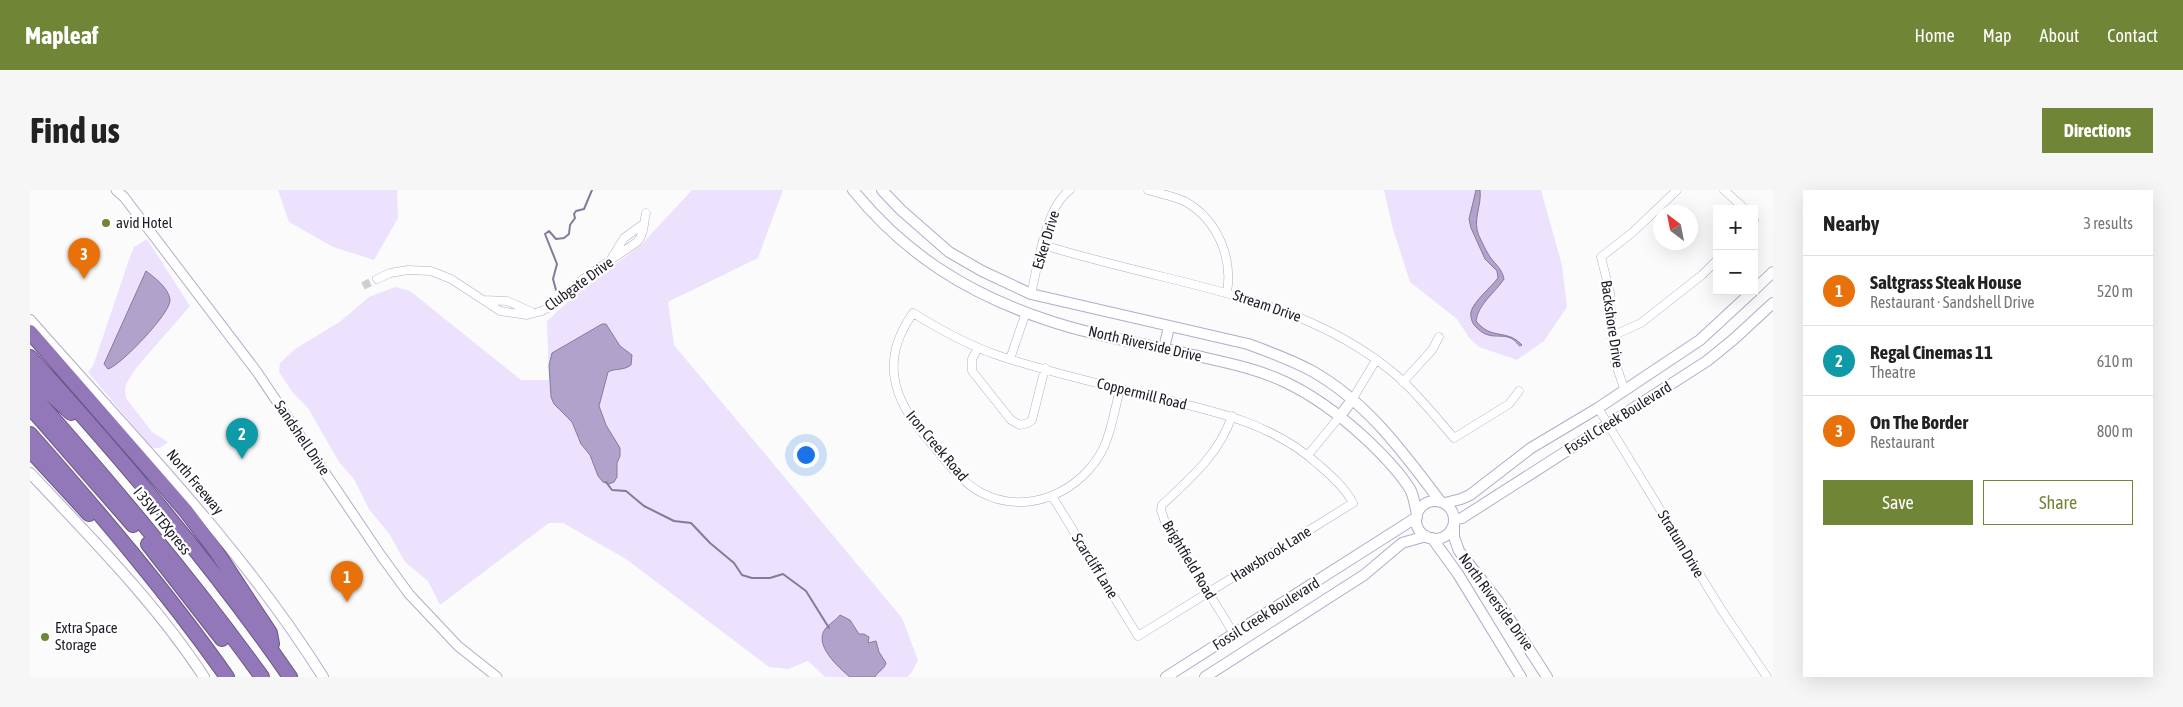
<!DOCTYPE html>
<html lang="en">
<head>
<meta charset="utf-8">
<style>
  body { margin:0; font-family:"Asap Condensed",sans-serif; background:#f6f6f6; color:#222 }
  .controls { position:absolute; right:15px; top:15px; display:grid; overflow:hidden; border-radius:0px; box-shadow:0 5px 20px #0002 }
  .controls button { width:45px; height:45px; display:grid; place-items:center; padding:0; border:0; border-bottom:1px solid #e0e0e0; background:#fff; color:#222; font:25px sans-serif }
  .compass { position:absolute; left:1623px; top:15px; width:45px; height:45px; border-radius:50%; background:#fff; box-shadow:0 5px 20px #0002; rotate:328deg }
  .you { position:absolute; left:775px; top:264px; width:18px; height:18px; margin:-12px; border:4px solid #fff; border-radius:50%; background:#1a73e8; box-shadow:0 0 0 8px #1a73e833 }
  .badge { display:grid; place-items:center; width:32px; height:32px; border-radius:50%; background:#718536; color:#fff; font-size:16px; font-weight:700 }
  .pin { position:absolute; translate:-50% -41px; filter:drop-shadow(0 1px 2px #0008) }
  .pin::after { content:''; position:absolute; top:26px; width:18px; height:15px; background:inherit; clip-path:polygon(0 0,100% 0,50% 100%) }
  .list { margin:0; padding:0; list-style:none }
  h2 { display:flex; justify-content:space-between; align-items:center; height:65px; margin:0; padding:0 20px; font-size:21px }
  h2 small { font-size:16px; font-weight:400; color:#767676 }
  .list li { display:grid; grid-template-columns:32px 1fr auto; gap:15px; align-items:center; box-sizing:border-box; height:70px; padding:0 20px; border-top:1px solid #e0e0e0 }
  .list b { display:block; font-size:19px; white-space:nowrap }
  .list p { margin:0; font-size:16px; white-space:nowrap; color:#767676 }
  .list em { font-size:16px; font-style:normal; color:#767676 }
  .actions { display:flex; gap:10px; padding:15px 20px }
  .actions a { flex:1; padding:11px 0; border:1px solid #718536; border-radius:0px; text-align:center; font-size:18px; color:#718536 }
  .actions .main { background:#718536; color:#fff }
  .map { position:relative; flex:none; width:1743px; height:487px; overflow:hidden; border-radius:0px }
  header { display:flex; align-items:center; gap:30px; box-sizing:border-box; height:70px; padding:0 25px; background:#718536; color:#fff }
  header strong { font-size:24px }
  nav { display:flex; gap:28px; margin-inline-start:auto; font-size:18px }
  .intro { display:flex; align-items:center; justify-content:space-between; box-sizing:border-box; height:120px; padding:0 30px }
  h1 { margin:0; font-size:35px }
  .button { padding:12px 22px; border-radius:0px; background:#718536; color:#fff; font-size:18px; font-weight:700 }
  main { display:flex; gap:30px; padding:0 30px }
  aside { flex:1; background:#fff; border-radius:0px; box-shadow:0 5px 20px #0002 }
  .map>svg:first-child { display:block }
  .green { fill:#ece2fd }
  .water { fill:#b1a2cb; stroke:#867a9a }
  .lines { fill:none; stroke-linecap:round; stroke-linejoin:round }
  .stream { stroke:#867a9a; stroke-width:2 }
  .minor-tunnel { stroke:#cfced1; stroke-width:8; stroke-dasharray:8 4; stroke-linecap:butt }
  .minor-casing { stroke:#b6aacb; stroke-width:9 }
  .tertiary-casing { stroke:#b6aacb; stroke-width:11 }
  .secondary-casing { stroke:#b6aacb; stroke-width:12 }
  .motorway-casing { stroke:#6a5887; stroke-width:16 }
  .minor { stroke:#fff; stroke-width:8 }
  .tertiary { stroke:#fff; stroke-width:9 }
  .secondary { stroke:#fff; stroke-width:10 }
  .motorway { stroke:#9278b9; stroke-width:14 }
  .poi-dot { fill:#718536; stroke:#fff; stroke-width:2 }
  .labels { text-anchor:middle; stroke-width:4.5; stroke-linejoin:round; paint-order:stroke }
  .poi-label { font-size:15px; fill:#211c29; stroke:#fff; text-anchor:start }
  .street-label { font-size:15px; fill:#211c29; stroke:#fff }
</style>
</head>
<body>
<header>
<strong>Mapleaf</strong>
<nav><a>Home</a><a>Map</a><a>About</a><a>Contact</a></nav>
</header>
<div class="intro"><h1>Find us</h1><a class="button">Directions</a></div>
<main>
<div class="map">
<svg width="1743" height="487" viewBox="0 0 1743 487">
  <rect width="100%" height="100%" fill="#fbfbfb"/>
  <!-- green -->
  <path class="green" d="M 248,0 L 367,0 L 368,28 L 344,70 L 303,57 L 259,32 Z
    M 662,0 L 753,0 L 728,68 L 638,112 L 644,155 L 872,428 L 888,470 L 882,482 L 877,487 L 795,487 L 778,471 L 758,479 L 739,477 L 596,369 L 533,333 L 519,333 L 410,415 L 398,391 L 375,372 L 360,345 L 339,319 L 324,289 L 309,272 L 278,218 L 263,203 L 249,182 L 250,173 L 265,159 L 311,131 L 339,107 L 365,97 L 380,101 L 491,190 L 519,190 L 517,131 L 553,98 L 610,56 Z
    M 1354,0 L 1511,0 L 1532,75 L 1537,117 L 1514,151 L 1487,170 L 1449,157 L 1440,149 L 1427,129 L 1380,92 L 1363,39 Z
    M 117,49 L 160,116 L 107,177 L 96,194 L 95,201 L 96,208 L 122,242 L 138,252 L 130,258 L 122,258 L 58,182 L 63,176 L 101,64 L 104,57 Z"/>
  <!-- water -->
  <path class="water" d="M 1446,0 L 1450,0 C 1452,16 1442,30 1449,46 C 1452,52 1456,61 1460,67 C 1466,75 1472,79 1474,89 C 1465,103 1448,114 1446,131 C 1462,151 1476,138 1492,155 L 1490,156 C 1489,156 1485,151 1484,150 C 1471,141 1460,153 1445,136 C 1442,133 1440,126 1441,122 C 1443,112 1462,96 1468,88 L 1467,81 L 1455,69 L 1441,38 L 1439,29 Z
    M 116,81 C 124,87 139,98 140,110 C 141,123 90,176 78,179 L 74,174 Z
    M 572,134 L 576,134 L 590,156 L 602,165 L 601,175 C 593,181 585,178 578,182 L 569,216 L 576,235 L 590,258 L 590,266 L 587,273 L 587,287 L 584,292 L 579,294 L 573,292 L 568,286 L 560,265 L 551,254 L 542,232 L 524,214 L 521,207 L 519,175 L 522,163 Z
    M 810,425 L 820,430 L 829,444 L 834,444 L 839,447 L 838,453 L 846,451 L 849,462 L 856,473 C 854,480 848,481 845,487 L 820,487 C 809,478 782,454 796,438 C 798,435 806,430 810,425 Z"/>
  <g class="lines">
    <!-- stream -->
    <path class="stream" d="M 526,100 L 523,89 L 527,74 L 515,44 L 519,41 L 526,49 L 534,48 L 539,44 L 540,35 L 545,28 L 544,24 L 546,21 L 554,19 L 562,0
      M 576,292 L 582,300 L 596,301 L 614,316 L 644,331 L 661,333 L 680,353 L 704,373 L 712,385 L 722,388 L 740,388 L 753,384 L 776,401 L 799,438"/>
    <!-- minor-tunnel -->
    <path class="minor-tunnel" d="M 333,96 L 347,89"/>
    <defs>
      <path id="minor" d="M 1118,0 C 1130,4 1145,6 1156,12 C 1187,30 1203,67 1197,102
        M 1694,0 L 1715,19
        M 1724,30 L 1724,31
        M 1013,55 C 1053,67 1093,77 1134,87 C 1216,107 1298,128 1365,184 C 1387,203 1405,226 1424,248 L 1479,214 L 1489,201
        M 581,69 L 594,48 L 612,35
        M 347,89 L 360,83 L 378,80 L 401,81 L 421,89 L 470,121 L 497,125 L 512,121 L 525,114 L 553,89 L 607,52 C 615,43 613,35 616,23
        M 1001,104 C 1008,76 1015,17 1040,0
        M 454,110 L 477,111 L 504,123
        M 1582,146 L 1611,133 L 1672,85 L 1687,70
        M 948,158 L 942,169 L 942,181 L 981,230 L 990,235 L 998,233 L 1002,230 L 1015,178
        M 980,169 L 996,122
        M 1373,192 L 1402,160 L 1409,147
        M 1595,201 L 1585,172 L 1582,146 L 1580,103 L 1571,67 L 1603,42 L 1647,0
        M 1322,210 L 1346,170
        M 1568,218 L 1691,419 L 1737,487
        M 1202,226 C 1189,264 1161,288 1132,315 L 1131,320 L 1135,332 L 1204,444
        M 1278,265 L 1310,226
        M 1022,306 L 1108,446 L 1323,313 C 1315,298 1303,287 1290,276 C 1239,229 1173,219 1107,203 C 1059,191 1010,180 964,164 C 936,154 909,139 883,123 C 870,142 862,160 864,184 C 867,213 885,234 903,256 C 918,273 932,293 952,303 C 998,327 1053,301 1074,257 C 1082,239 1085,218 1090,199"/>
      <path id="tertiary" d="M 86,0 L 94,7 L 227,182 L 352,367 L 379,404 L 428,456 L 467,487"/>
      <path id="secondary" d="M 823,0 C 875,64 937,103 1014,129 C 1066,147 1122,155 1176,168 C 1203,174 1230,180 1255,192 C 1285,206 1311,226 1335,248 C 1351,263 1368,280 1380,299 C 1384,306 1385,317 1387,324
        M 852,0 L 871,20 L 919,62 L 952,81 L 1001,104 L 1218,154 C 1240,162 1262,170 1282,181 C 1337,212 1373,262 1410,311
        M 1724,100 L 1743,82
        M 0,130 C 101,245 211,356 293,487
        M 1134,158 L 1139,137
        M 1310,226 L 1322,210
        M 0,283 C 61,348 125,412 174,487
        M1386 330a19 19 0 1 1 38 0a19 19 0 1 1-38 0Z
        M 1415,313 L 1431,309 L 1440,305 L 1501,258 L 1568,218 L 1670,150 L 1723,101
        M 1424,330 L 1432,328 L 1677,171 L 1704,149 L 1743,113
        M 1424,334 L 1424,347 L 1429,361 L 1468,411 L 1517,487
        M 1402,348 L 1428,384 L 1491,487
        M 1136,487 L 1387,327
        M 1175,487 L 1334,385 L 1372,353 L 1396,346"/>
      <path id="motorway" d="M 0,142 L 155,320 L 186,361 L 240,443 L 242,454
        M 0,167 C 92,269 182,374 260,487
        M 0,185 L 41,223
        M 0,202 C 81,294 160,387 232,487
        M 0,217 L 103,335
        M 0,244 C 69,322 137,402 197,487
        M 0,260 L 59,324
        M 118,354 L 192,449"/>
    </defs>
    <!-- minor casing -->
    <use href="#minor" class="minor-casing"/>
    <!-- tertiary casing -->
    <use href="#tertiary" class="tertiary-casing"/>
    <!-- secondary casing -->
    <use href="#secondary" class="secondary-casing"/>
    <!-- motorway casing -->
    <use href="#motorway" class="motorway-casing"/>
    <!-- minor -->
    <use href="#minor" class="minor"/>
    <!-- tertiary -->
    <use href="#tertiary" class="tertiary"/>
    <!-- secondary -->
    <use href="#secondary" class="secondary"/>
    <!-- motorway -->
    <use href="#motorway" class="motorway"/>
  </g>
  <!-- markers -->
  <g class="poi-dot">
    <circle cx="76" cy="33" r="5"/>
    <circle cx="15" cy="447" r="5"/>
  </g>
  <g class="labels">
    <!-- poi labels -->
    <g class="poi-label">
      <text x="86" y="38">avid Hotel</text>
      <text x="25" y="443">Extra Space<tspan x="25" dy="17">Storage</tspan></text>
    </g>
    <!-- street labels -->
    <g class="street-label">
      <text transform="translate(1016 50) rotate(-73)" y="5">Esker Drive</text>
      <text transform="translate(549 94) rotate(-36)" y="5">Clubgate Drive</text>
      <text transform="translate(1237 116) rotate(19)" y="5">Stream Drive</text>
      <text transform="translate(1582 134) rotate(82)" y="5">Backshore Drive</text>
      <text transform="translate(1115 154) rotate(13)" y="5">North Riverside Drive</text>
      <text transform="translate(1112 204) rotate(14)" y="5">Coppermill Road</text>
      <text transform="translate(1588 228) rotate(-32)" y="5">Fossil Creek Boulevard</text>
      <text transform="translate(272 248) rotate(56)" y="5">Sandshell Drive</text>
      <text transform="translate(907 256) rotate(50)" y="5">Iron Creek Road</text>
      <text transform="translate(165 292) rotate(50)" y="5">North Freeway</text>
      <text transform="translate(132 331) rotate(51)" y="5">I 35W TEXpress</text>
      <text transform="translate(1651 354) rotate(59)" y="5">Stratum Drive</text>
      <text transform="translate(1241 364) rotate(-32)" y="5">Hawsbrook Lane</text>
      <text transform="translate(1159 370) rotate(59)" y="5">Brightfield Road</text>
      <text transform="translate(1065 376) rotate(58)" y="5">Scarcliff Lane</text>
      <text transform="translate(1466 412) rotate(54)" y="5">North Riverside Drive</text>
      <text transform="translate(1236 424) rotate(-32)" y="5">Fossil Creek Boulevard</text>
    </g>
  </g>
</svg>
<div class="controls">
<button>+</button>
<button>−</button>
</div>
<svg class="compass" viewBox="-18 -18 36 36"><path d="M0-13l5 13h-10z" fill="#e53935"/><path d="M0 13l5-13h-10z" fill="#767676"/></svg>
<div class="you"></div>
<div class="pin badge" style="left:317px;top:412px;background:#e8710a">1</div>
<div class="pin badge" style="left:212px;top:269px;background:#0f9aa8">2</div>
<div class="pin badge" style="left:54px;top:89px;background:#e8710a">3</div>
</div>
<aside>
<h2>Nearby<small>3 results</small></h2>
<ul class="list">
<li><span class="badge" style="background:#e8710a">1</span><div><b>Saltgrass Steak House</b><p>Restaurant · Sandshell Drive</p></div><em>520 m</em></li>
<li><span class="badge" style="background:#0f9aa8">2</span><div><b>Regal Cinemas 11</b><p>Theatre</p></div><em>610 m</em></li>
<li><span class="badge" style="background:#e8710a">3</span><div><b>On The Border</b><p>Restaurant</p></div><em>800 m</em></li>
</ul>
<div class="actions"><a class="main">Save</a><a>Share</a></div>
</aside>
</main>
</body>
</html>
